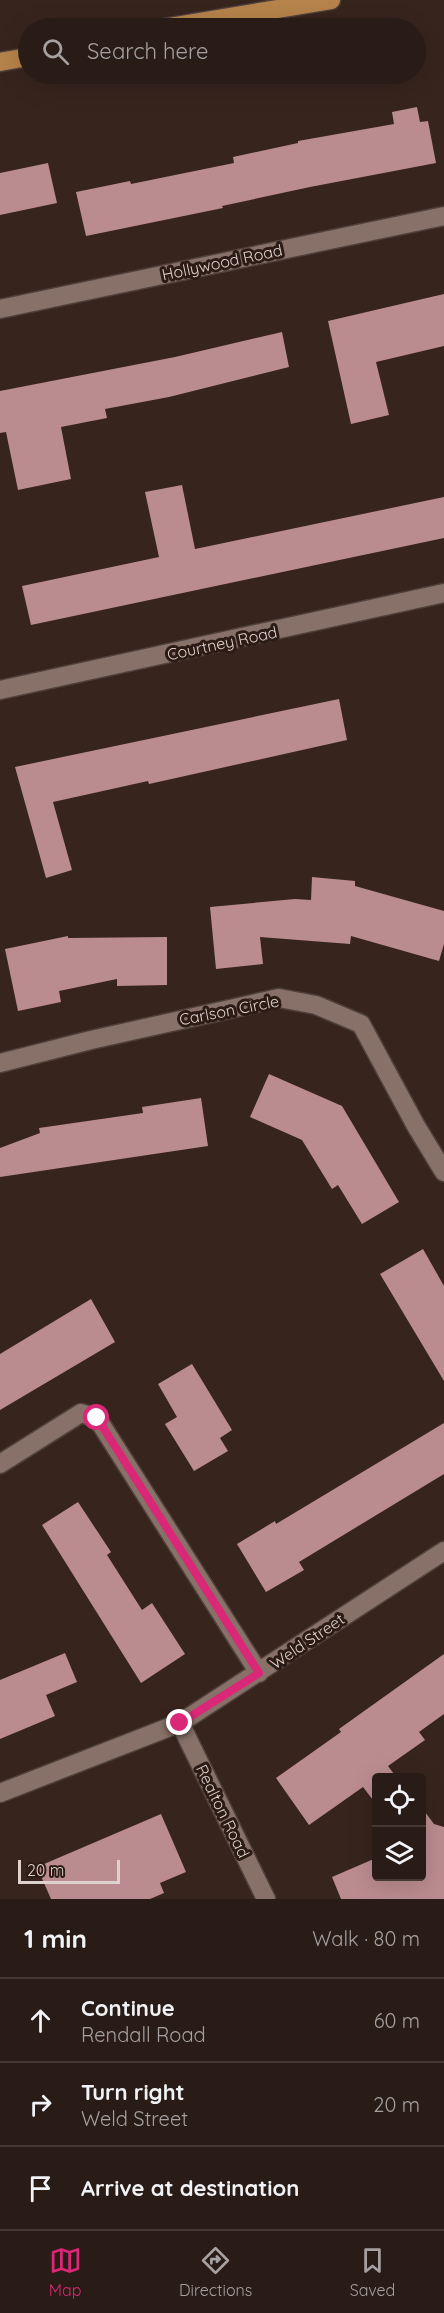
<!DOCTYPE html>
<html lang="en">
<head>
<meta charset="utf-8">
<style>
  body { margin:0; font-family:Quicksand,sans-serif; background:#31241f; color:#f1f3f6 }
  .controls { position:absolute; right:18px; bottom:18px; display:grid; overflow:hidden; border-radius:6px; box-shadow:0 6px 24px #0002 }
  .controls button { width:54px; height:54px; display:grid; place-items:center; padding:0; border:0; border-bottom:2px solid #453935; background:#291b16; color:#f1f3f6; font:30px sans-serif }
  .scale { position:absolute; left:18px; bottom:15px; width:102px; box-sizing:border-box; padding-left:6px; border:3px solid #dfd2ce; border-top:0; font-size:16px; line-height:21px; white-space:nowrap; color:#dfd2ce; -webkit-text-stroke:4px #2c1b14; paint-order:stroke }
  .stop { position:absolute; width:18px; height:18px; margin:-14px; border:4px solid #db2777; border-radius:50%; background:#fff }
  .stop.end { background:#db2777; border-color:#fff; box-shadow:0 2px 6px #0008 }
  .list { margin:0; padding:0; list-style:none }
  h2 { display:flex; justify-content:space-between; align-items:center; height:78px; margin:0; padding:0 24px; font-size:26px }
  h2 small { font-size:20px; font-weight:400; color:#a5a1a1 }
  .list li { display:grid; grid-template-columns:39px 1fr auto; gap:18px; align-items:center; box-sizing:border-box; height:84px; padding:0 24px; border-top:2px solid #453935 }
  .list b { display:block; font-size:22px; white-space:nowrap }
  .list p { margin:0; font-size:20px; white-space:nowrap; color:#a5a1a1 }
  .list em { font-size:20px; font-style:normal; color:#a5a1a1 }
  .icon { flex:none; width:33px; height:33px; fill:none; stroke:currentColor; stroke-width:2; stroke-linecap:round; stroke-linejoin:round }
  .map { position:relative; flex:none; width:444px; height:1899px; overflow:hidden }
  .search { position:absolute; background:#291b16; box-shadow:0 6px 24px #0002; left:18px; right:18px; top:18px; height:66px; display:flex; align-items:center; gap:15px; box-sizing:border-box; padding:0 21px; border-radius:33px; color:#a5a1a1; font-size:22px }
  .sheet { height:330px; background:#291b16 }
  nav { display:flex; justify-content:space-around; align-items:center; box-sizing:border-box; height:84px; border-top:2px solid #453935; background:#291b16; font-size:16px; color:#a5a1a1 }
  nav a { display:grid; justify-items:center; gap:3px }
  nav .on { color:#db2777 }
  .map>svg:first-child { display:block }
  .building { fill:#ba8c8f }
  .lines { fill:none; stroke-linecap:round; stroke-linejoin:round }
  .minor-casing { stroke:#50403b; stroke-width:21 }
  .highway-casing { stroke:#50403b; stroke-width:21 }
  .minor { stroke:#877168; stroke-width:18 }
  .highway { stroke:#b5834b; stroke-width:18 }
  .route { stroke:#db2777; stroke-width:8 }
  .labels { text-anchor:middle; stroke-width:6; stroke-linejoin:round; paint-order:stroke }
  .street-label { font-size:16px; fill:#dfd2ce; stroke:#2c1b14 }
</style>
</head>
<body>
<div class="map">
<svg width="444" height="1899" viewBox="0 0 444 1899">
  <rect width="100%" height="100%" fill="#37241d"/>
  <!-- building -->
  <path class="building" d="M 417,107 L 420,122 L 428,121 L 436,163 L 310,187 L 222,206 L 223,208 L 86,236 L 76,192 L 130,181 L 131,184 L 234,163 L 233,157 L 298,143 L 298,141 L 394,124 L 392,112 Z
    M 48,163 L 57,203 L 0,215 L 0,173 Z
    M 444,294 L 444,346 L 376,362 L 389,415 L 351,424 L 328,321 Z
    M 282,332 L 289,367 L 169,397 L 105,409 L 107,418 L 61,427 L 71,479 L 18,490 L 6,432 L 0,433 L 0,391 L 175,357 Z
    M 182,485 L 195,549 L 444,497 L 444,538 L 31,625 L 22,586 L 159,557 L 145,492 Z
    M 339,699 L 347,740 L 149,784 L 148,781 L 53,802 L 72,870 L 46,878 L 15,767 Z
    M 312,877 L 355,881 L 355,886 L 444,911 L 444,944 L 439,961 L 351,936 L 350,944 L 260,937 L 263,964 L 216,969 L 210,907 L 295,899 L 311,900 Z
    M 68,936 L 68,938 L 167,937 L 167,985 L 117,986 L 117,979 L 59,991 L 61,1002 L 18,1011 L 5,949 Z
    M 269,1074 L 342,1106 L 399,1202 L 362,1224 L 338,1185 L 332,1189 L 302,1140 L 250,1117 Z
    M 201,1098 L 208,1146 L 0,1177 L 0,1148 L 40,1133 L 39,1128 L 143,1113 L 142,1107 Z
    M 423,1249 L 444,1286 L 444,1381 L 380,1274 Z
    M 91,1299 L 115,1342 L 0,1410 L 0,1354 Z
    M 192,1364 L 232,1430 L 220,1438 L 228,1451 L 194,1471 L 165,1424 L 177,1417 L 158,1384 Z
    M 444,1423 L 444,1474 L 299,1562 L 304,1570 L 266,1592 L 237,1544 L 275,1521 L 276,1524 Z
    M 78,1502 L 111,1552 L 107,1555 L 142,1610 L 152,1603 L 185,1654 L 141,1683 L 42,1525 Z
    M 65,1653 L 77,1682 L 46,1695 L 55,1716 L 0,1739 L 0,1680 Z
    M 444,1654 L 444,1714 L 419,1732 L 425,1740 L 388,1766 L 397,1778 L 376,1778 L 376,1804 L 363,1787 L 309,1825 L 276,1778 L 341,1732 L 339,1729 Z
    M 422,1808 L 434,1824 L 444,1827 L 444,1899 L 341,1899 L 332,1877 L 376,1858 L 376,1876 L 422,1876 Z
    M 161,1814 L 186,1872 L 160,1883 L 164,1893 L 150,1899 L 51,1899 L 37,1867 Z"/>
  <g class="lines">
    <defs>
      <path id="minor" d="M 0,309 L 444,216
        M 0,690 L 444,593
        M 0,1063 L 91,1040 L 279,998 L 316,1005 L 361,1024 L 416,1126 L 444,1172
        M 0,1464 L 81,1413 L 97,1418 L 259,1673
        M 180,1723 L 266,1899
        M 0,1793 L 180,1723 L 444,1551"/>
      <path id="highway" d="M 164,28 L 331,0
        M 0,62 L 28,57"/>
    </defs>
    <!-- minor casing -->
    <use href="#minor" class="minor-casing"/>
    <!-- highway casing -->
    <use href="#highway" class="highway-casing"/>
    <!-- minor -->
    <use href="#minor" class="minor"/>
    <!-- highway -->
    <use href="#highway" class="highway"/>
  </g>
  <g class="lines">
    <!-- route -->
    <path class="route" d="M 97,1418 L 259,1673 L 180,1723"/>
  </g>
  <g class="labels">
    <!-- street labels -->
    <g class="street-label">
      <text transform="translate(222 262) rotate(-12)" y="6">Hollywood Road</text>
      <text transform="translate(222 643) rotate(-12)" y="6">Courtney Road</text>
      <text transform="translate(229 1010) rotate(-11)" y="6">Carlson Circle</text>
      <text transform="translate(307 1641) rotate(-34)" y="6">Weld Street</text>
      <text transform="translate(223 1811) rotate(64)" y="6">Realton Road</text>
    </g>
  </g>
</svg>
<div class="controls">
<button><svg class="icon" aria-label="locate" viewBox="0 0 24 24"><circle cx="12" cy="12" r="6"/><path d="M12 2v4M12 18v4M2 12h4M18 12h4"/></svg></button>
<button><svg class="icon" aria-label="layers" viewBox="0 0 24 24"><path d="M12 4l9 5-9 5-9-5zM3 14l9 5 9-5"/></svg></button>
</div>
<div class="scale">20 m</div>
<div class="stop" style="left:97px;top:1418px"></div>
<div class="stop end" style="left:180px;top:1723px"></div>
<div class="search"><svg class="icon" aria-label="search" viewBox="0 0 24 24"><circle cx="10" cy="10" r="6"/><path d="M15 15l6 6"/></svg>Search here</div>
</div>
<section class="sheet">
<h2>1 min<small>Walk · 80 m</small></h2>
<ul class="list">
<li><svg class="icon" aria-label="ahead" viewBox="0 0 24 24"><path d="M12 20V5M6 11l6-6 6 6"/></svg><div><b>Continue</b><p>Rendall Road</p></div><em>60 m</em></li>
<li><svg class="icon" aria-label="right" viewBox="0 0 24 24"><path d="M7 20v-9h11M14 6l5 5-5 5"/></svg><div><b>Turn right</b><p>Weld Street</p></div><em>20 m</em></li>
<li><svg class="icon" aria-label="arrive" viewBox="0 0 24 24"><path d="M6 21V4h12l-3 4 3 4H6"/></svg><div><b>Arrive at destination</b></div></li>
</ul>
</section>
<nav>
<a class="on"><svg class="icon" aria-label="map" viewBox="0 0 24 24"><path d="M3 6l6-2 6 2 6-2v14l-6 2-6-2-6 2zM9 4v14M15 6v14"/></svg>Map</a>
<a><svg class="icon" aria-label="directions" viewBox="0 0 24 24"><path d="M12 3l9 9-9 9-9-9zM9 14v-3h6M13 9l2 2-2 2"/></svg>Directions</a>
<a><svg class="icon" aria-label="saved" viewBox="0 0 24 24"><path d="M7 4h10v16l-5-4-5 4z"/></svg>Saved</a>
</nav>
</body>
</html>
